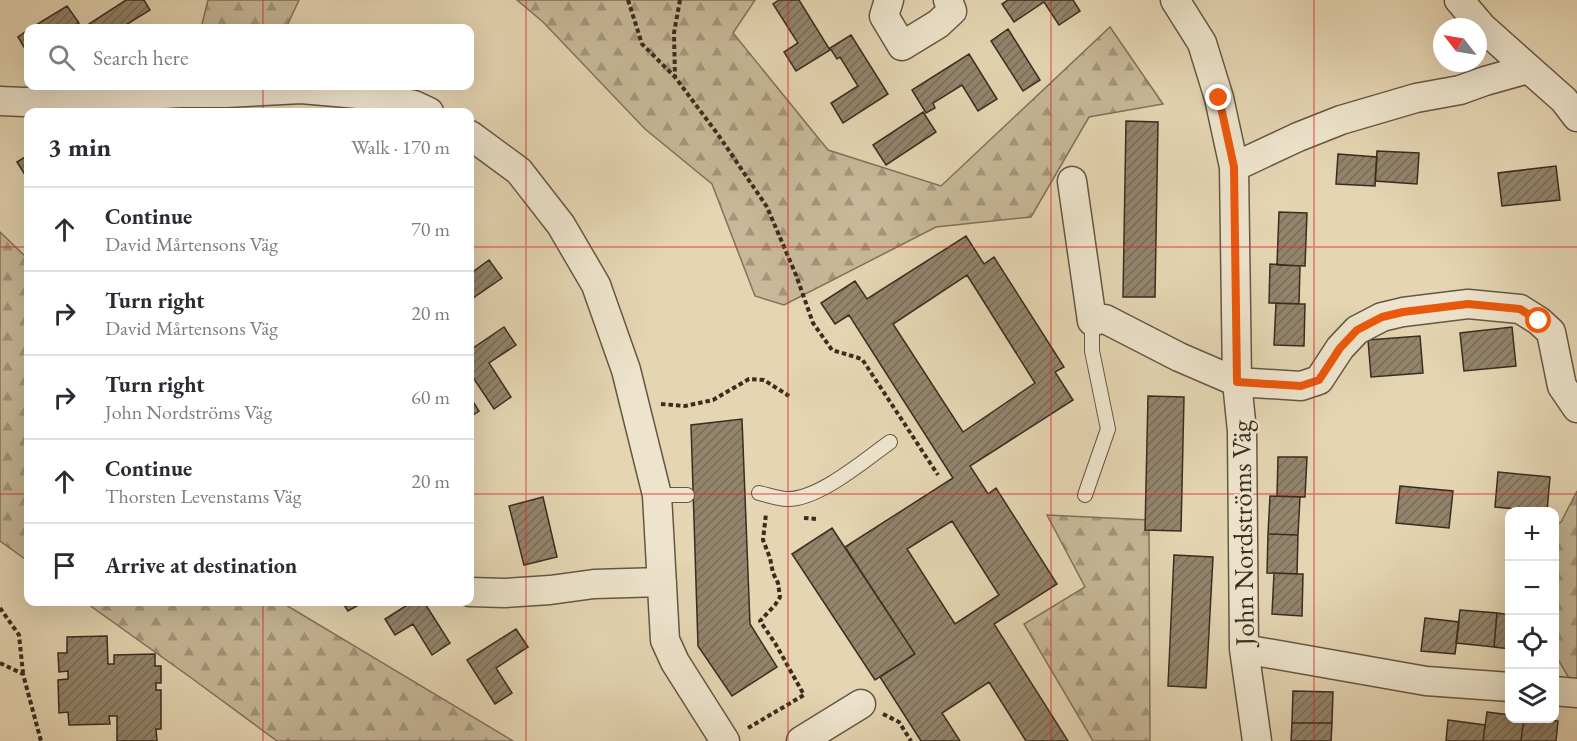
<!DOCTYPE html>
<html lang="en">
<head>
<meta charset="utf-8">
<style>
  body { margin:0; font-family:"EB Garamond",serif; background:#f7f7f7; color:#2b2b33 }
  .controls { position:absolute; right:18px; bottom:18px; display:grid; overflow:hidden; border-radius:12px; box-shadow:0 6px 24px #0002 }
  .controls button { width:54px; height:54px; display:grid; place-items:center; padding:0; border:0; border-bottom:2px solid #e1e1e2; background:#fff; color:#2b2b33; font:30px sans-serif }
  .compass { position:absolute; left:1433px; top:18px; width:54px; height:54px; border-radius:50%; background:#fff; box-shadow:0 6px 24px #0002; rotate:301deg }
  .stop { position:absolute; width:18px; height:18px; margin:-14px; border:4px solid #ea580c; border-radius:50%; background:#fff }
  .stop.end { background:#ea580c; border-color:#fff; box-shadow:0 2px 6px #0008 }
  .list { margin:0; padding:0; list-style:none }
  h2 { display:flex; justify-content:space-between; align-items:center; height:78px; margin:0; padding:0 24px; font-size:26px }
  h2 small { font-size:20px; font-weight:400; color:#7c7c81 }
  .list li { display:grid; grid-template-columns:39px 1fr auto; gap:18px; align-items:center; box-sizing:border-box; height:84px; padding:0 24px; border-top:2px solid #e1e1e2 }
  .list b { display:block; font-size:22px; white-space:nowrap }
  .list p { margin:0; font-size:20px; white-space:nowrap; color:#7c7c81 }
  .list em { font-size:20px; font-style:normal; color:#7c7c81 }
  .icon { flex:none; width:33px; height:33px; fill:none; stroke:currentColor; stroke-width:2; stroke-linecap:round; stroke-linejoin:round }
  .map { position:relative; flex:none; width:1577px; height:741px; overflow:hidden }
  .search { position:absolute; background:#fff; box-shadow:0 6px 24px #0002; left:24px; top:24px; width:450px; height:66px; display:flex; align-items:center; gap:15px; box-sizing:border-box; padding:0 21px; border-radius:12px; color:#7c7c81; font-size:22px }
  .panel { position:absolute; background:#fff; box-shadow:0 6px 24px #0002; left:24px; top:108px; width:450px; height:498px; border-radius:12px }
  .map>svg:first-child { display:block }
  .forest { fill:url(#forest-firs); stroke:#81725c; stroke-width:1.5 }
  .building { fill:url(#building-hatch); stroke:#3a2d20; stroke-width:1.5; fill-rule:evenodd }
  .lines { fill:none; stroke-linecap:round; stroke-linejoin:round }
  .lane-casing { stroke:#655744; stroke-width:16 }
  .street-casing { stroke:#655744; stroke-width:31 }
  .path { stroke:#3a2d20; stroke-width:4; stroke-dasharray:4.5 3; stroke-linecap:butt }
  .lane { stroke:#eee4cd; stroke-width:14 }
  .street { stroke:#eee4cd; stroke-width:28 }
  .route { stroke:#ea580c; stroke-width:8 }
  .grid { fill:none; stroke:#d62828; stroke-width:1.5; stroke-opacity:0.55 }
  .labels { text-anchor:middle; stroke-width:5; stroke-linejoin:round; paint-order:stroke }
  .street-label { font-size:27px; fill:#3a2d20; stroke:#eee4cd }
</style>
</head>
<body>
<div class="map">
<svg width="1577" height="741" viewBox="0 0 1577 741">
  <defs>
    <pattern id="forest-firs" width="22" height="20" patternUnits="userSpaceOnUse" patternTransform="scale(1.5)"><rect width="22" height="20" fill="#c8b899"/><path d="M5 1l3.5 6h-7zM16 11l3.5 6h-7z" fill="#a3967c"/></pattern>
    <pattern id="building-hatch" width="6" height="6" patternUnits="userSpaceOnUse" patternTransform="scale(1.5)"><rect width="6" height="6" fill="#93846c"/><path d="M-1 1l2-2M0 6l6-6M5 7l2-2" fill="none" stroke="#796c58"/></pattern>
  </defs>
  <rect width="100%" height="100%" fill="#e5d5b2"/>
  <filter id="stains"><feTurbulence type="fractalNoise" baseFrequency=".00333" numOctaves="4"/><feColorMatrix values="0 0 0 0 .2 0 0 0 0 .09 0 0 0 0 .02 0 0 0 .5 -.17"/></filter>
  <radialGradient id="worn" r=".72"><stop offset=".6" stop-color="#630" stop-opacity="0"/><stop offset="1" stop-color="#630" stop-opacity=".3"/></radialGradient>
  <!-- forest -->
  <path class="forest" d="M 208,0 L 299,0 L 286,28 L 201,28 Z
    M 517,0 L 755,0 L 733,33 L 828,150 L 941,186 L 1110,27 L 1163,104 L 1089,117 L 1031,217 L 936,227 L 784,305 L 755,296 L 712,184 L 645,129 L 543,22 Z
    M 0,232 L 28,259 L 28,561 L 0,541 Z
    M 1577,491 L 1577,692 L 1555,654 L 1554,527 L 1561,522 Z
    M 1047,515 L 1149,520 L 1150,741 L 1093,741 L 1024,624 L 1085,587 Z
    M 85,602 L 281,602 L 513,741 L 277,741 L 190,677 Z"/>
  <!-- building -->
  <path class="building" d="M 126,0 L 144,0 L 150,10 L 121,28 L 92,28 L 89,24 Z
    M 779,0 L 799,0 L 830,50 L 796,71 L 784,52 L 798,43 L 773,4 Z
    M 1008,0 L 1073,0 L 1080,11 L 1059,25 L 1044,2 L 1014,22 L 1002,4 Z
    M 67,6 L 79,23 L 70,28 L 31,28 Z
    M 1008,29 L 1040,80 L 1023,91 L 991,41 Z
    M 28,30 L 28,54 L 18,37 Z
    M 851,35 L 888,94 L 843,123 L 831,103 L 858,86 L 840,57 L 837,59 L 830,48 Z
    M 969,54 L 997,99 L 978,111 L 962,85 L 933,103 L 935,108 L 926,113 L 912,90 Z
    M 923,112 L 936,132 L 886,165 L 873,145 Z
    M 1126,121 L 1158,122 L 1155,297 L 1123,297 Z
    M 1377,151 L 1419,153 L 1417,184 L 1375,181 Z
    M 1338,154 L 1377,157 L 1375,186 L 1336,184 Z
    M 28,155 L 28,177 L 27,178 L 17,162 Z
    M 1556,166 L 1560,200 L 1502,206 L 1498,173 Z
    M 1279,212 L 1307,213 L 1305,266 L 1277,265 Z
    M 966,236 L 984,264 L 994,257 L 1064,367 L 1055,372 L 1073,400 L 970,466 L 988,494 L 996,488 L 1057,584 L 994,624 L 1068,741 L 1026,741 L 989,682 L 942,713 L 960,741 L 921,741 L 880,677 L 915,654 L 845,547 L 953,478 L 849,315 L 835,324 L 821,303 L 855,281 L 867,299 ZM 967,275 L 1035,383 L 963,432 L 893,324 ZM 952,521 L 999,595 L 955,624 L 907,549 Z
    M 489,260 L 502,278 L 470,300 L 470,274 Z
    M 1270,264 L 1300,266 L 1299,304 L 1269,303 Z
    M 1276,303 L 1305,304 L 1304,346 L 1274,345 Z
    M 504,327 L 516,345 L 489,363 L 511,397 L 494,409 L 470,373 L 470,349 L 470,350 Z
    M 1512,327 L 1516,366 L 1464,371 L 1460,333 Z
    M 1420,336 L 1423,373 L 1371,377 L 1368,340 Z
    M 1148,396 L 1184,397 L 1181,531 L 1145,530 Z
    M 470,397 L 479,411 L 470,417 Z
    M 742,419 L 750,624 L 777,667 L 732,696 L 698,646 L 691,425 Z
    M 1278,457 L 1307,457 L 1305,497 L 1277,496 Z
    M 1498,472 L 1550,477 L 1547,512 L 1495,507 Z
    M 1400,486 L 1453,491 L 1449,528 L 1396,523 Z
    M 1270,496 L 1300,497 L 1298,535 L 1268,534 Z
    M 543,497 L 557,557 L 524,565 L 509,506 Z
    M 832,528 L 915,654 L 875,680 L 792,554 Z
    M 1268,534 L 1298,535 L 1297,574 L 1267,573 Z
    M 1174,555 L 1213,557 L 1206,688 L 1168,686 Z
    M 1274,573 L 1303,574 L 1302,616 L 1272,614 Z
    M 342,602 L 364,602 L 348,611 Z
    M 412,602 L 424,602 L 450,643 L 432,655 L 413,624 L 395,635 L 385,619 Z
    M 1460,610 L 1497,613 L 1494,647 L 1456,643 Z
    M 1497,613 L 1510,615 L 1510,649 L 1494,647 Z
    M 1425,618 L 1459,622 L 1455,654 L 1421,651 Z
    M 516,629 L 528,647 L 496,668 L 512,693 L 495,704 L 467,660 Z
    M 107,636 L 108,664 L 114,664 L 114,655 L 155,654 L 155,666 L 161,666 L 161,683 L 156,683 L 156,690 L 161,690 L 161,729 L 156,729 L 157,741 L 117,741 L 117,716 L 109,716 L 110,724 L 69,725 L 68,712 L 59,713 L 58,680 L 68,679 L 68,671 L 59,672 L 58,653 L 67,653 L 67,637 Z
    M 1293,691 L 1333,692 L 1332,723 L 1292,723 Z
    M 1487,712 L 1510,715 L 1510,718 L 1524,718 L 1521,741 L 1483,741 Z
    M 1524,718 L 1558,721 L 1556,741 L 1521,741 Z
    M 1448,720 L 1485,725 L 1483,741 L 1446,741 Z
    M 1292,723 L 1332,723 L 1331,741 L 1291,741 Z"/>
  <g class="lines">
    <defs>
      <path id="lane" d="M 759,493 C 768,495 778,499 787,499 C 818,500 865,460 890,442
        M 657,495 L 687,495
        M 1085,495 L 1108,429 L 1092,351 L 1092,321"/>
      <path id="street" d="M 889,0 L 884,16 L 902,46 L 938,24 L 952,11 L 948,0
        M 1175,0 L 1202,43 L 1219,98 L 1234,167 L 1237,382 L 1242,431 L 1244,649 L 1257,741
        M 1459,0 L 1482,27 L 1564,100 L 1577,117
        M 0,101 L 24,102 L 180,93 L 226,93 L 301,89 L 358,94 L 414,105 L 429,112
        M 470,135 L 519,171 L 561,225 L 596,285 L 626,370 L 657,495 L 665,640 L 675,662 L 725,741
        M 1234,167 L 1298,137 L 1341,120 L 1416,98 L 1460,90 L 1485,81 L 1528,69
        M 1072,181 L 1092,321 L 1105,319 L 1179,357 L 1237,382 L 1301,386 L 1319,380 L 1340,348 L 1357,330 L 1382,317 L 1403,312 L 1468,304 L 1520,309 L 1539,321 L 1551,332 L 1562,386 L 1577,408
        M 470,592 L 505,593 L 550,590 L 594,584 L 662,582
        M 1244,649 L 1426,681 L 1510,687
        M 1554,691 L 1577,693
        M 801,741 L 861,704"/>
    </defs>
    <!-- lane casing -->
    <use href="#lane" class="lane-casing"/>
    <!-- street casing -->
    <use href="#street" class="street-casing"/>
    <!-- path -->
    <path class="path" d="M 628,0 L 642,44 L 675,77
      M 680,0 L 674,33 L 675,77 L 719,136 L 767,207 L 796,275 L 813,323 L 832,350 L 862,359 L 938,475
      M 661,404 L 685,406 L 713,400 L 749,379 L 764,380 L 789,396
      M 804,518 L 817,519
      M 0,608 L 19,635 L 23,673
      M 0,663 L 23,674 L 41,741
      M 883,714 L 899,722 L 911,741
      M 748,728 L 804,695 L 775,643 L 760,621 L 775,605 L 780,597 L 778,583 L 773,573 L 770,558 L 763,540 L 766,514"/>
    <!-- lane -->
    <use href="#lane" class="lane"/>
    <!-- street -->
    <use href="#street" class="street"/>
  </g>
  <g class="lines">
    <!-- route -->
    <path class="route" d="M 1219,98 L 1234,167 L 1237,382 L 1301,386 L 1319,380 L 1340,348 L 1357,330 L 1382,317 L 1403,312 L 1468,304 L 1520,309 L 1539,321"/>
  </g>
  <!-- grid -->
  <path class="grid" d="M 263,0 L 263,28M 526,0 L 526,741M 788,0 L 788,741M 1051,0 L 1051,741M 1314,0 L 1314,741M 263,86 L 263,112M 0,247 L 28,247M 470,247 L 1577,247M 0,494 L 28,494M 470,494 L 1577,494M 263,602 L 263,741"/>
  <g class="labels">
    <!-- street labels -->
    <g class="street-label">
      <text transform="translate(1243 533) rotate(-91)" y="9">John Nordströms Väg</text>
    </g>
  </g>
  <rect width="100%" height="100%" filter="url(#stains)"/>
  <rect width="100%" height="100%" fill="url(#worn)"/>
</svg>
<div class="controls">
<button>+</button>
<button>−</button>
<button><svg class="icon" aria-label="locate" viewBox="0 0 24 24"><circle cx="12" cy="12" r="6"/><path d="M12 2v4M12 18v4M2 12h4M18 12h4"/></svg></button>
<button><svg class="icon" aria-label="layers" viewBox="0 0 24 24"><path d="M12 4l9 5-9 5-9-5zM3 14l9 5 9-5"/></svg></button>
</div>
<svg class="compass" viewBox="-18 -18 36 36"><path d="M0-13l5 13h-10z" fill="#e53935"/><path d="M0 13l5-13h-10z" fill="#7c7c81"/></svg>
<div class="stop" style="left:1539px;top:321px"></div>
<div class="stop end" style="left:1219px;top:98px"></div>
<div class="search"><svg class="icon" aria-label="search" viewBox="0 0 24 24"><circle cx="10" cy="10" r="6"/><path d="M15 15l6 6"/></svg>Search here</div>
<section class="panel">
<h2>3 min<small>Walk · 170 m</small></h2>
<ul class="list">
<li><svg class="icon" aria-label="ahead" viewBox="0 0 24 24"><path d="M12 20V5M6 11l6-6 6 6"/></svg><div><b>Continue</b><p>David Mårtensons Väg</p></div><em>70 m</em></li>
<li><svg class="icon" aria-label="right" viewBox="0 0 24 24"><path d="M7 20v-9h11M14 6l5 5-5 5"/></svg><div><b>Turn right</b><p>David Mårtensons Väg</p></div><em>20 m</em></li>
<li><svg class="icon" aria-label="right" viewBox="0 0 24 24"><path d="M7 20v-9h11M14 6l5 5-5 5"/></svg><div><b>Turn right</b><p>John Nordströms Väg</p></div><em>60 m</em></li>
<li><svg class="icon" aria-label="ahead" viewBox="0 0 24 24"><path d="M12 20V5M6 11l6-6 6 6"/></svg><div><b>Continue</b><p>Thorsten Levenstams Väg</p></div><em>20 m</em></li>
<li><svg class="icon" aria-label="arrive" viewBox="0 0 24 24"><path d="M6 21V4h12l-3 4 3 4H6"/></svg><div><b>Arrive at destination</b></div></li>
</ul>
</section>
</div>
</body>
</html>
